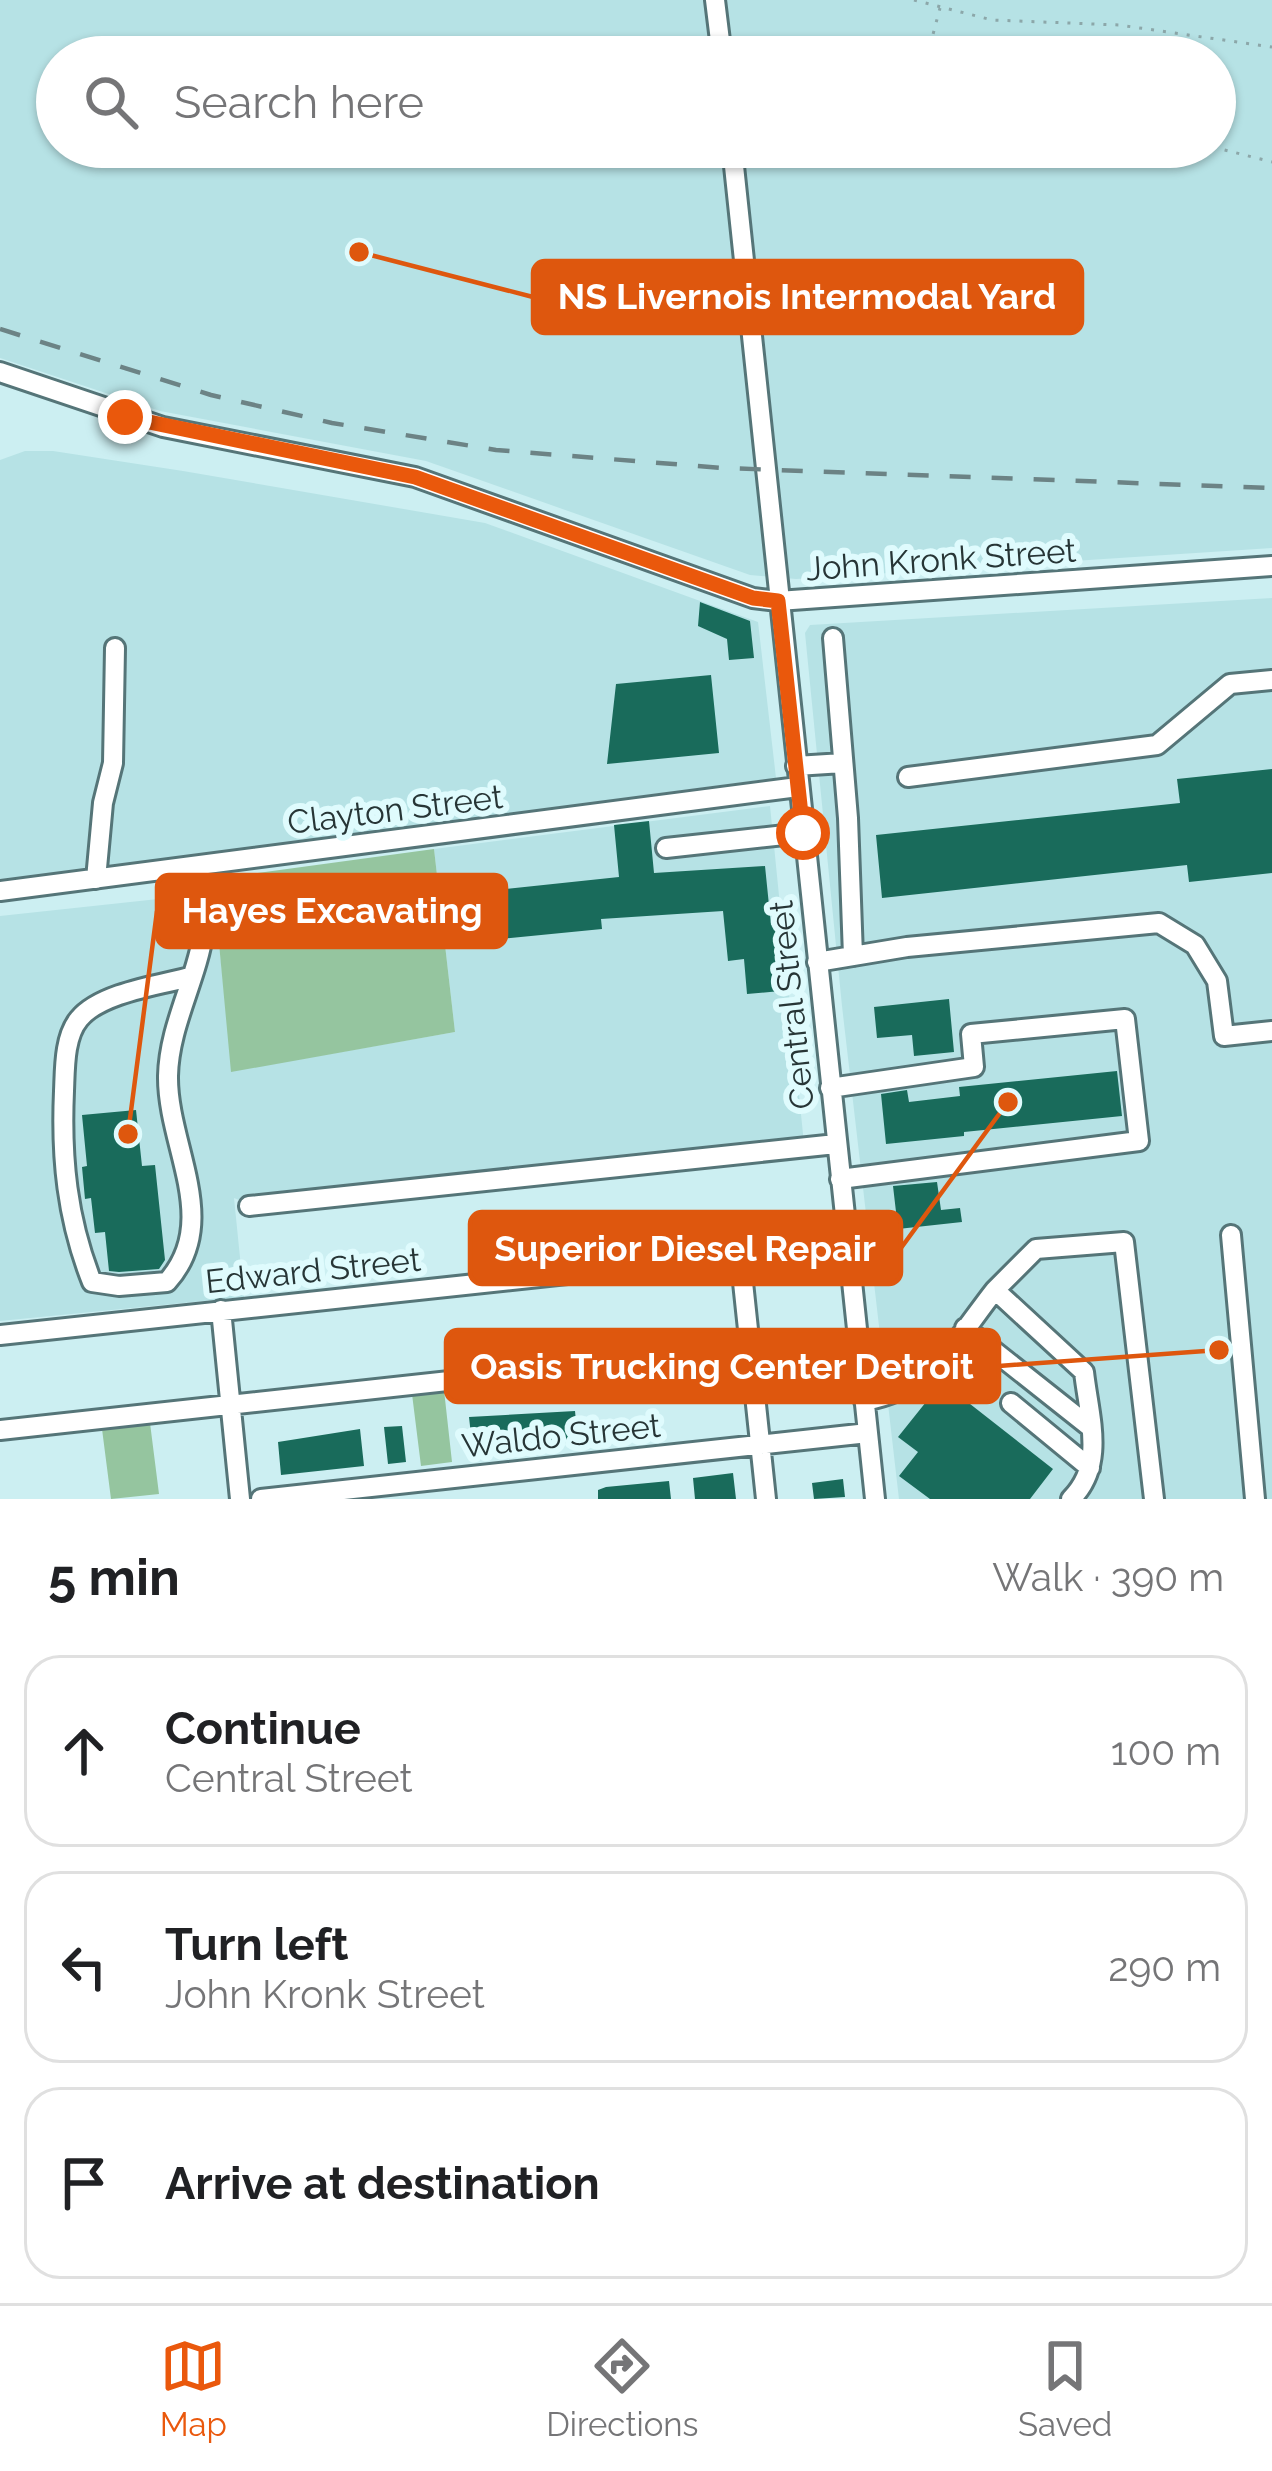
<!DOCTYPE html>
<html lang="en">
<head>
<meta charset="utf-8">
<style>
  body { margin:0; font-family:Raleway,sans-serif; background:#f6f6f6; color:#202124 }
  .stop { position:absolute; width:36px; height:36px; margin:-27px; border:9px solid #ea580c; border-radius:50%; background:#fff }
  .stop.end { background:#ea580c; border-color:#fff; box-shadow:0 3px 12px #0008 }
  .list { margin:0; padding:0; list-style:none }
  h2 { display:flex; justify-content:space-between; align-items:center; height:156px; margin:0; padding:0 48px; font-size:51px }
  h2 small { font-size:39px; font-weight:400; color:#757577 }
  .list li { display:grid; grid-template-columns:78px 1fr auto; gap:36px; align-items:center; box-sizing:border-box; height:192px; margin:0 24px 24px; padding:0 24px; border:3px solid #e0e0e0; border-radius:36px }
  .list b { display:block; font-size:45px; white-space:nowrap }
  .list p { margin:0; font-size:39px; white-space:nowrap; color:#757577 }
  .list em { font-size:39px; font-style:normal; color:#757577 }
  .icon { flex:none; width:66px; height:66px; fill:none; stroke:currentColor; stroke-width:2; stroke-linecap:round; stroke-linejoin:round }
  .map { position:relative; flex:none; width:1272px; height:1499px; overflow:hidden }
  .search { position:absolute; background:#fff; box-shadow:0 3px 9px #0004; left:36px; right:36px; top:36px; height:132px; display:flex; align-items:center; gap:30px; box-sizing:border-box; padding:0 42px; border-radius:66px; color:#757577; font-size:45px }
  .sheet { height:804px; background:#fff }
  nav { display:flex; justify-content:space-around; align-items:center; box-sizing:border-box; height:168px; border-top:3px solid #e0e0e0; background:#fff; font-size:33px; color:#757577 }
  nav a { display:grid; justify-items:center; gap:6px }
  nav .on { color:#ea580c }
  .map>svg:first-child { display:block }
  .built { fill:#b6e2e5; fill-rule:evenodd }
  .green { fill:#95c59f }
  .building { fill:#196b5b }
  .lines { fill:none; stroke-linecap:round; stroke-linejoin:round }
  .minor-casing { stroke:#557578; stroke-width:24 }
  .path { stroke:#8ca7a9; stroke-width:3; stroke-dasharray:3 9; stroke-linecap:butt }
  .minor { stroke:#fff; stroke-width:18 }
  .rail { stroke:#6c8385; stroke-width:4.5; stroke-dasharray:21 21; stroke-linecap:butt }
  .route { stroke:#ea580c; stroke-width:15 }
  .labels { text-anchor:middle; stroke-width:12; stroke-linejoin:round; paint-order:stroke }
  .street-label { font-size:33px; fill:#273536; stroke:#dffbfd }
  .leader { fill:none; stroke:#de570e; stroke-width:4.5 }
  .callout-dot { fill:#de570e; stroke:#dffbfd; stroke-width:4.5 }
  .callout { fill:#de570e; stroke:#de570e; stroke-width:4.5 }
  .callout-label { font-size:36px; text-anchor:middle; font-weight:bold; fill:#fff }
</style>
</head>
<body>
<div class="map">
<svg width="1272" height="1499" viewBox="0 0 1272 1499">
  <rect width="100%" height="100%" fill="#cceff2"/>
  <!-- built -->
  <path class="built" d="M 0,0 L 1272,0 L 1272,548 L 796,579 L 750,575 L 426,461 L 160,411 L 0,358 ZM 57,57 L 1215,57 L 1215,147 L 57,147 Z
    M 25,451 L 53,451 L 183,471 L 485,523 L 758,622 L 776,778 L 0,881 L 0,460 Z
    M 1272,598 L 1272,1499 L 899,1499 L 842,1006 L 805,633 L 810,625 Z
    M 770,806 L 804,1144 L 244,1202 L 234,1198 L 244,1297 L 0,1321 L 0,916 L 214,893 L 232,1071 L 455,1032 L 434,849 Z"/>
  <!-- green -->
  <path class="green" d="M 434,849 L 455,1032 L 231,1072 L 213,879 Z
    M 444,1390 L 452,1462 L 421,1466 L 412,1394 Z
    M 150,1423 L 159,1494 L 111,1499 L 102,1429 Z"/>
  <!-- building -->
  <path class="building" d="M 700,602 L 750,621 L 754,658 L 729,660 L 727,639 L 698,626 Z
    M 711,675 L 719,753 L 607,764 L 616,684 Z
    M 1272,769 L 1272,873 L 1189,882 L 1187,865 L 882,898 L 876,835 L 1180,803 L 1177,779 Z
    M 649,821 L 654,873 L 765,866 L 771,925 L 775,925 L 776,935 L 783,934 L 791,990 L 747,994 L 744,959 L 728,961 L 723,911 L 601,919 L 602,929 L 500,939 L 495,890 L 619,877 L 614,825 Z
    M 949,999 L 954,1052 L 914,1056 L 912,1035 L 877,1038 L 874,1007 Z
    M 1117,1071 L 1122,1116 L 964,1132 L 964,1136 L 886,1144 L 881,1094 L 907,1090 L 909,1102 L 960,1096 L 959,1087 Z
    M 136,1110 L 142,1166 L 155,1165 L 165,1260 L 159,1269 L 119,1272 L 109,1271 L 105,1232 L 95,1233 L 91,1198 L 85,1199 L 82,1167 L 87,1166 L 82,1115 Z
    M 937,1182 L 941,1210 L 960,1208 L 962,1222 L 898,1229 L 893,1186 Z
    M 942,1382 L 1053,1469 L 1030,1499 L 930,1499 L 899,1476 L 918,1452 L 898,1437 Z
    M 575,1411 L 578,1442 L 473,1453 L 469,1417 Z
    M 402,1426 L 406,1462 L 388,1464 L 384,1427 Z
    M 360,1429 L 364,1466 L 281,1475 L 278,1442 Z
    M 733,1473 L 736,1499 L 695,1499 L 693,1478 Z
    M 843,1479 L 845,1497 L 814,1499 L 812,1483 Z
    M 669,1481 L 671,1499 L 598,1499 L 598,1490 L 606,1487 Z"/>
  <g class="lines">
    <defs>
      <path id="minor" d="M 715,0 L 722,57
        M 732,147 L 875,1499
        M 0,372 L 163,427 L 415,477 L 753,598 L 778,601 L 1272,566
        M 833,638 L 848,818 L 853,956
        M 796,766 L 843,763
        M 908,777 L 1157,745 L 1230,684 L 1272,680
        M 666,848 L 803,833
        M 96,879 L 103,803 L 113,763 L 115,648
        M 0,891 L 798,787
        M 817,962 L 907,947 L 1159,923 L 1195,945 L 1217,981 L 1224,1036 L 1272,1031
        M 190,977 C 159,985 100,993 79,1019 C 64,1037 65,1069 64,1091 C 61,1158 67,1219 92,1282 L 119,1286 L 167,1282 C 222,1221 167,1146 168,1076 C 169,1025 197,980 204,930 C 207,911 197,885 194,866
        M 830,1088 L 974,1067 L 971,1034 L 1125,1019 L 1139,1141 L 840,1179
        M 249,1206 L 836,1144
        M 1231,1235 L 1255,1499
        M 740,1254 L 766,1499
        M 995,1290 L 1036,1249 L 1124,1242 L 1154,1499
        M 221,1310 L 240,1499
        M 965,1328 L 1090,1427
        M 0,1335 L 847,1244
        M 864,1401 C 933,1389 954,1342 995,1290 L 1084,1372 C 1089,1417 1106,1464 1071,1499
        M 1011,1403 L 1090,1468
        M 0,1430 L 750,1348
        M 261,1499 L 868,1433"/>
    </defs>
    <!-- minor casing -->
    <use href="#minor" class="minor-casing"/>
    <!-- path -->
    <path class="path" d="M 914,0 L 992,20 L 1119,25 L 1272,47
      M 927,57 L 940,8
      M 1213,147 L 1272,162"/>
    <!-- minor -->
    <use href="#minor" class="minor"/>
    <!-- rail -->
    <path class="rail" d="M 0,329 L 211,395 L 332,423 L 496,450 L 723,468 L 1272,488"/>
  </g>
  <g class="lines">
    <!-- route -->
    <path class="route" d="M 125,417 L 415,477 L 753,598 L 778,601 L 803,833"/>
  </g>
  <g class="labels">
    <!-- street labels -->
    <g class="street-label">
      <text transform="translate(941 559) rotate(-4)" y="12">John Kronk Street</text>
      <text transform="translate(395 809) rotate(-7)" y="12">Clayton Street</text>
      <text transform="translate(791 1005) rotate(-96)" y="12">Central Street</text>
      <text transform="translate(313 1270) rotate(-6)" y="12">Edward Street</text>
      <text transform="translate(561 1435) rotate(-6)" y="12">Waldo Street</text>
    </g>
  </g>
  <!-- callouts -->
  <path class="leader" d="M359 252L533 297M128 1134L157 911M1008 1102L901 1248M1219 1350L999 1366"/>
  <g class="callout-dot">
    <circle cx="359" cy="252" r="12"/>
    <circle cx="128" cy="1134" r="12"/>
    <circle cx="1008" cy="1102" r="12"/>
    <circle cx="1219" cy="1350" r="12"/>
  </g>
  <g class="callout">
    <rect x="533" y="261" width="549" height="72" rx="12"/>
    <rect x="157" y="875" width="349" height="72" rx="12"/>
    <rect x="470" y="1212" width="431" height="72" rx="12"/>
    <rect x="446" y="1330" width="553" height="72" rx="12"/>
  </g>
  <g class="callout-label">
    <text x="807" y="309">NS Livernois Intermodal Yard</text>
    <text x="332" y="923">Hayes Excavating</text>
    <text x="685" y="1261">Superior Diesel Repair</text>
    <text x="722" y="1379">Oasis Trucking Center Detroit</text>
  </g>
</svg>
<div class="stop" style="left:803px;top:833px"></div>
<div class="stop end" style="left:125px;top:417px"></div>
<div class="search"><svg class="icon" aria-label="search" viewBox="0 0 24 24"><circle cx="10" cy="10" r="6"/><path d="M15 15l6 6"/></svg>Search here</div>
</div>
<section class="sheet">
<h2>5 min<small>Walk · 390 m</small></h2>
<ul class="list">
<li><svg class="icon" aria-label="ahead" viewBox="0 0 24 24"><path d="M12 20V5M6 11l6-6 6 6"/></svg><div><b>Continue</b><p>Central Street</p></div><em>100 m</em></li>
<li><svg class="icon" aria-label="left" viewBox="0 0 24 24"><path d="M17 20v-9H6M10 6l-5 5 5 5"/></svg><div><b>Turn left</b><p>John Kronk Street</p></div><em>290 m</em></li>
<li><svg class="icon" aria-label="arrive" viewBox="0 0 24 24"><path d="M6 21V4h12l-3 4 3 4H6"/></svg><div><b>Arrive at destination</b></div></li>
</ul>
</section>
<nav>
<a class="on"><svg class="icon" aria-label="map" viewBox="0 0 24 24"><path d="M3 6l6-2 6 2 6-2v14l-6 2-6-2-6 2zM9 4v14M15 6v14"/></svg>Map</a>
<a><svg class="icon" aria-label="directions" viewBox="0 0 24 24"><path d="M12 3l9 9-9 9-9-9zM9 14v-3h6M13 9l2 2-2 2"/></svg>Directions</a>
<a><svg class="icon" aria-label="saved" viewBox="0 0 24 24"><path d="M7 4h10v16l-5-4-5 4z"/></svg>Saved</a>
</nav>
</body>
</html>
